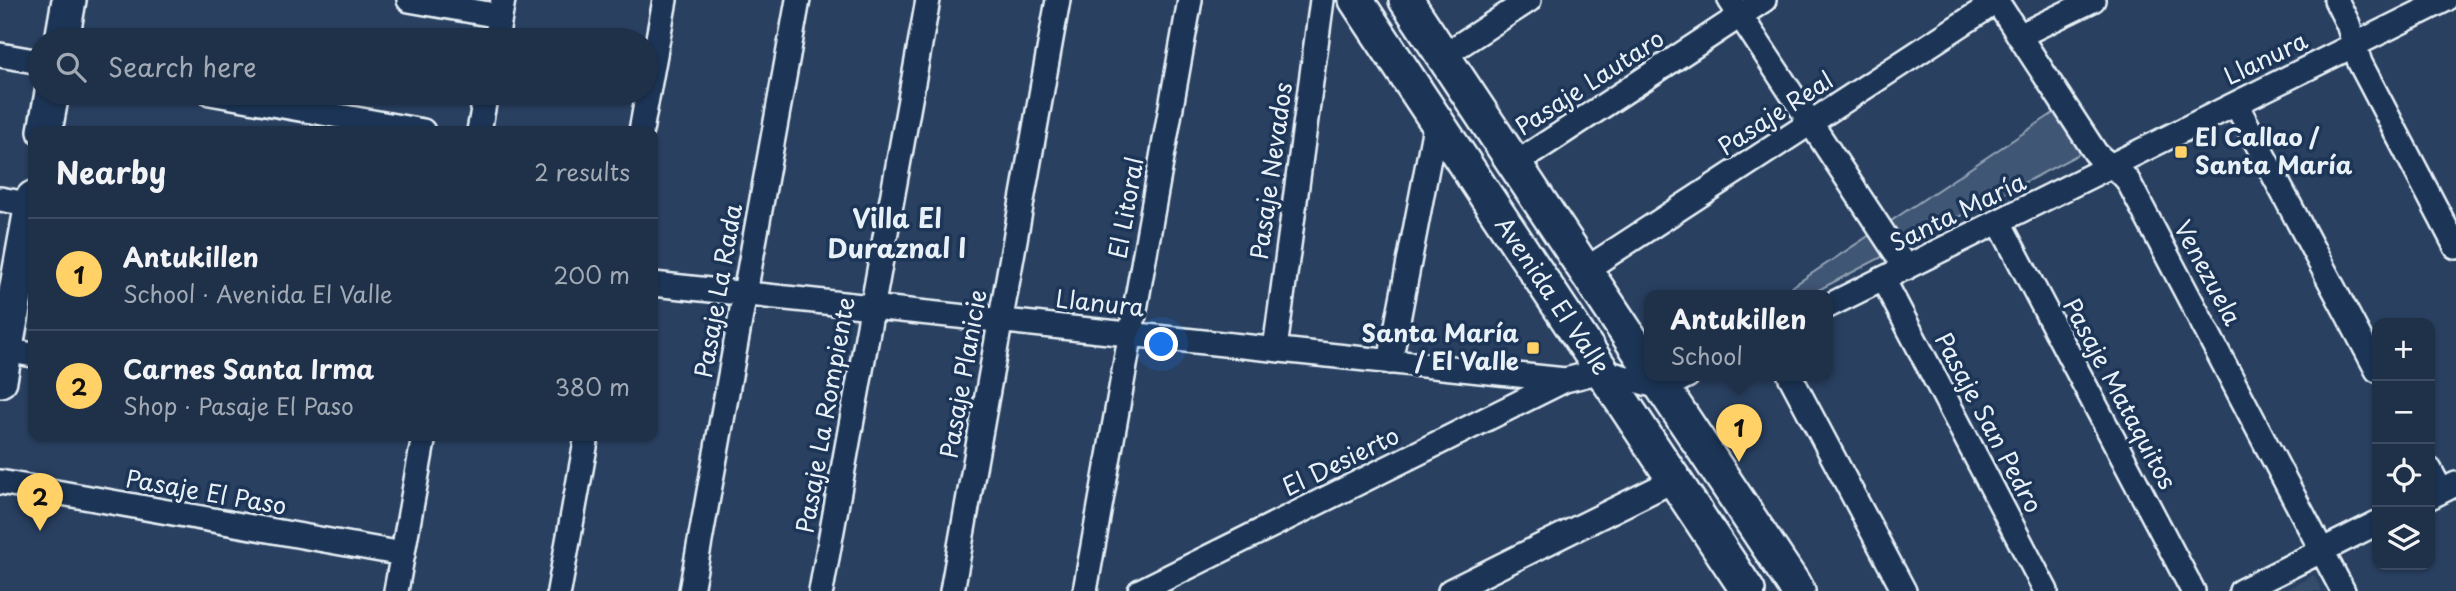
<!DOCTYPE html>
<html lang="en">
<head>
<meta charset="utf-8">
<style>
  body { margin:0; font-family:"Playpen Sans",sans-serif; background:#273850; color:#f1f3f6 }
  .controls { position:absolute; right:21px; bottom:21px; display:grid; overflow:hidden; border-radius:14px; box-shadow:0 2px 5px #0004 }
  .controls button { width:63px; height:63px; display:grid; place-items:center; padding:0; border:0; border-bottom:2px solid #3c4b61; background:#1f3049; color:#f1f3f6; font:35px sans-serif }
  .you { position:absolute; left:1162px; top:345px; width:24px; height:24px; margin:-18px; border:5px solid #fff; border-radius:50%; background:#1a73e8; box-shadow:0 0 0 10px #1a73e833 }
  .badge { display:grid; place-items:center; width:46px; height:46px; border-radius:50%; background:#ffd166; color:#111; font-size:23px; font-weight:700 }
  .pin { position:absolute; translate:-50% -58px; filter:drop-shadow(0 2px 4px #0008) }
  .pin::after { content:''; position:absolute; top:37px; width:24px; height:21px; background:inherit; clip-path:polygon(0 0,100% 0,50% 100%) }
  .popup { position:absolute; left:1644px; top:290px; width:189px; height:91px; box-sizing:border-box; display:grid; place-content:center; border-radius:14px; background:#1f3049; filter:drop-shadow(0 2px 5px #0005); font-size:23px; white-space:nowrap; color:#a1a9b4 }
  .popup b { font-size:26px; color:#f1f3f6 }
  .popup::after { content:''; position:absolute; left:50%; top:100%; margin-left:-14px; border:14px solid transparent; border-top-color:#1f3049 }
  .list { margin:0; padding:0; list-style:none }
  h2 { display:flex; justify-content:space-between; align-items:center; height:91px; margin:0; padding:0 28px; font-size:30px }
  h2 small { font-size:23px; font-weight:400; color:#a1a9b4 }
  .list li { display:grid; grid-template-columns:46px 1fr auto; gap:21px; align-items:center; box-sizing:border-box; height:112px; padding:0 28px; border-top:2px solid #3c4b61 }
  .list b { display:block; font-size:26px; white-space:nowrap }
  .list p { margin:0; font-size:23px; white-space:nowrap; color:#a1a9b4 }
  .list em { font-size:23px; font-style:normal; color:#a1a9b4 }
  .icon { flex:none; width:38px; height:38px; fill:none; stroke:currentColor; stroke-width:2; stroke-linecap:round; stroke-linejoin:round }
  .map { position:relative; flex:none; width:2456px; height:591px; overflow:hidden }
  .search { position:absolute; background:#1f3049; box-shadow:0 2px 5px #0004; left:28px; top:28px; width:630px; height:77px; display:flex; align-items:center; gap:18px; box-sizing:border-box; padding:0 24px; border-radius:38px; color:#a1a9b4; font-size:26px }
  .panel { position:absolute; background:#1f3049; box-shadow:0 2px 5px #0004; left:28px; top:126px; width:630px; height:315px; border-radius:14px }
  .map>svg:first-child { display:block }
  .built { fill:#364d6b }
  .green { fill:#415774; stroke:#94a4b6; stroke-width:2 }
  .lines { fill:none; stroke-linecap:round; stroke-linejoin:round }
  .street-casing { stroke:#e8f1f8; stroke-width:28 }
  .secondary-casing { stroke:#e8f1f8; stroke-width:38 }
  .street { stroke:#1d3557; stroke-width:23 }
  .secondary { stroke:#1d3557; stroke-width:33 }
  .poi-dot { fill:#ffd166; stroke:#1d3557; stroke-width:2.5 }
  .labels { text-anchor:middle; stroke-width:7; stroke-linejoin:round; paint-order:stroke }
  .street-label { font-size:24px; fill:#e8f1f8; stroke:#1d3557 }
  .poi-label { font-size:24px; font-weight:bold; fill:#e8f1f8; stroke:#1d3557; text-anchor:start }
  .neighbourhood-label { font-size:26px; font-weight:bold; fill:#e8f1f8; stroke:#1d3557 }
</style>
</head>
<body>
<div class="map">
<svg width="2456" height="591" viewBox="0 0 2456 591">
  <rect width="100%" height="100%" fill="#294061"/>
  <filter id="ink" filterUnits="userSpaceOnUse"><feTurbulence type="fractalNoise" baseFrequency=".0143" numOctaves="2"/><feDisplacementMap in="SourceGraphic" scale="14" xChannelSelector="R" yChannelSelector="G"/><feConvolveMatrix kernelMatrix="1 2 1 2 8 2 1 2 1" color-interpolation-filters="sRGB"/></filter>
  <g filter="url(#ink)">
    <!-- built -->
    <path class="built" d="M 2314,575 L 2322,591 L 2283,591 Z"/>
    <!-- green -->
    <path class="green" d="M 2055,112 L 2083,152 L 1807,296 L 1778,296 Z"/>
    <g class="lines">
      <defs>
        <path id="street" d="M 409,0 L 500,16
          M 1730,0 L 1906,268
          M 1996,0 L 2095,152 C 2105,164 2119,168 2128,181 L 2343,591
          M 2336,0 L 2348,24 L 2360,63 L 2456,247
          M 2019,36 L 2093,0
          M 496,40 L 503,0
          M 0,55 L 40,62
          M 1443,56 L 1529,0
          M 210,93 L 423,131
          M 2236,104 L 2377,370
          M 479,131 L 486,93
          M 641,131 L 665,0
          M 1515,164 L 1764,0
          M 0,199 L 33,205
          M 1999,222 L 2193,591
          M 1585,270 L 1997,1
          M 1883,279 L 2046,591
          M 653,284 L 1565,380 L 1602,371 L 1663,388 L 1687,376
          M 1828,306 L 2445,0
          M 0,349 L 33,355
          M 1275,349 L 1322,0
          M 1390,362 L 1436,121
          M 1790,376 L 1904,591
          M 2430,470 L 2441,491
          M 0,482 L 403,554
          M 2430,497 L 2456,484
          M 396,591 L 424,436
          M 559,591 L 587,436
          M 691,591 L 798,0
          M 821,591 L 928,0
          M 952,591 L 1058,0
          M 1085,591 L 1190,0
          M 1140,591 L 1565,380
          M 1450,591 L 1674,480
          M 2241,591 L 2377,523"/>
        <path id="secondary" d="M 1356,0 L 1748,591
          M 1406,0 L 1650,368
          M 62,40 L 69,0
          M 45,131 L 52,93
          M 1655,376 L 1798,591
          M 0,380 L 33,198"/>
      </defs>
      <!-- street casing -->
      <use href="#street" class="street-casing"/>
      <!-- secondary casing -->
      <use href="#secondary" class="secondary-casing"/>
      <!-- street -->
      <use href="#street" class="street"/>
      <!-- secondary -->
      <use href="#secondary" class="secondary"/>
    </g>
  </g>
  <!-- markers -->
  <g class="poi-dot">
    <rect x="2174" y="145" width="14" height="14" rx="3.5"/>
    <rect x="1526" y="341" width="14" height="14" rx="3.5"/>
  </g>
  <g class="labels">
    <!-- street labels -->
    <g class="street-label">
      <text transform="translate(2266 59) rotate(-26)" y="8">Llanura</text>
      <text transform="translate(1590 83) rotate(-33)" y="8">Pasaje Lautaro</text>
      <text transform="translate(1776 114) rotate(-33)" y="8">Pasaje Real</text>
      <text transform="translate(1272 171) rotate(-82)" y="8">Pasaje Nevados</text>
      <text transform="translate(1127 208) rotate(-80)" y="8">El Litoral</text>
      <text transform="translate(1958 213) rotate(-26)" y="8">Santa María</text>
      <text transform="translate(2207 273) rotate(62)" y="8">Venezuela</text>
      <text transform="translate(719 291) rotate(-80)" y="8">Pasaje La Rada</text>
      <text transform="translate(1552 296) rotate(56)" y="8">Avenida El Valle</text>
      <text transform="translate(1100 304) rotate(6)" y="8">Llanura</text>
      <text transform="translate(964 374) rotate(-80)" y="8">Pasaje Planicie</text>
      <text transform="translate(2119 394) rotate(62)" y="8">Pasaje Mataquitos</text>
      <text transform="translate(826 415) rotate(-80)" y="8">Pasaje La Rompiente</text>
      <text transform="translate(1988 423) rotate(62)" y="8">Pasaje San Pedro</text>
      <text transform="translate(1341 462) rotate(-26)" y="8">El Desierto</text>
      <text transform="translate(206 493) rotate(10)" y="8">Pasaje El Paso</text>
    </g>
    <!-- poi labels -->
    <g class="poi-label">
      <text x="2195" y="146">El Callao /<tspan x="2195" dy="28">Santa María</tspan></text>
      <text x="1519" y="342" text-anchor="end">Santa María<tspan x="1519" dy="28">/ El Valle</tspan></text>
    </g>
    <!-- neighbourhood labels -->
    <g class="neighbourhood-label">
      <text x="897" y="228">Villa El<tspan x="897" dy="30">Duraznal I</tspan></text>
    </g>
  </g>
</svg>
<div class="controls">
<button>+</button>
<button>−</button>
<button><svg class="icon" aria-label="locate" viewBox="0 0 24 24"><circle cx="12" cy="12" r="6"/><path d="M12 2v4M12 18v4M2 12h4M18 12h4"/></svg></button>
<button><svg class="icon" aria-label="layers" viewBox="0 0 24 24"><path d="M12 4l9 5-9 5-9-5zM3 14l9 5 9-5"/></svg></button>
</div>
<div class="you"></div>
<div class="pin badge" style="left:1739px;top:462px">1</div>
<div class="popup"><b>Antukillen</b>School</div>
<div class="pin badge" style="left:40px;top:531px">2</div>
<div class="search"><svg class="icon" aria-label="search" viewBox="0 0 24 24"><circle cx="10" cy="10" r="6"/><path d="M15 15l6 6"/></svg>Search here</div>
<section class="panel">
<h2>Nearby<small>2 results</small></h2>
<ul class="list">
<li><span class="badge">1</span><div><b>Antukillen</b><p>School · Avenida El Valle</p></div><em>200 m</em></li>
<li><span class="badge">2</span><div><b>Carnes Santa Irma</b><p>Shop · Pasaje El Paso</p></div><em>380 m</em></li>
</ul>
</section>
</div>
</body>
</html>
